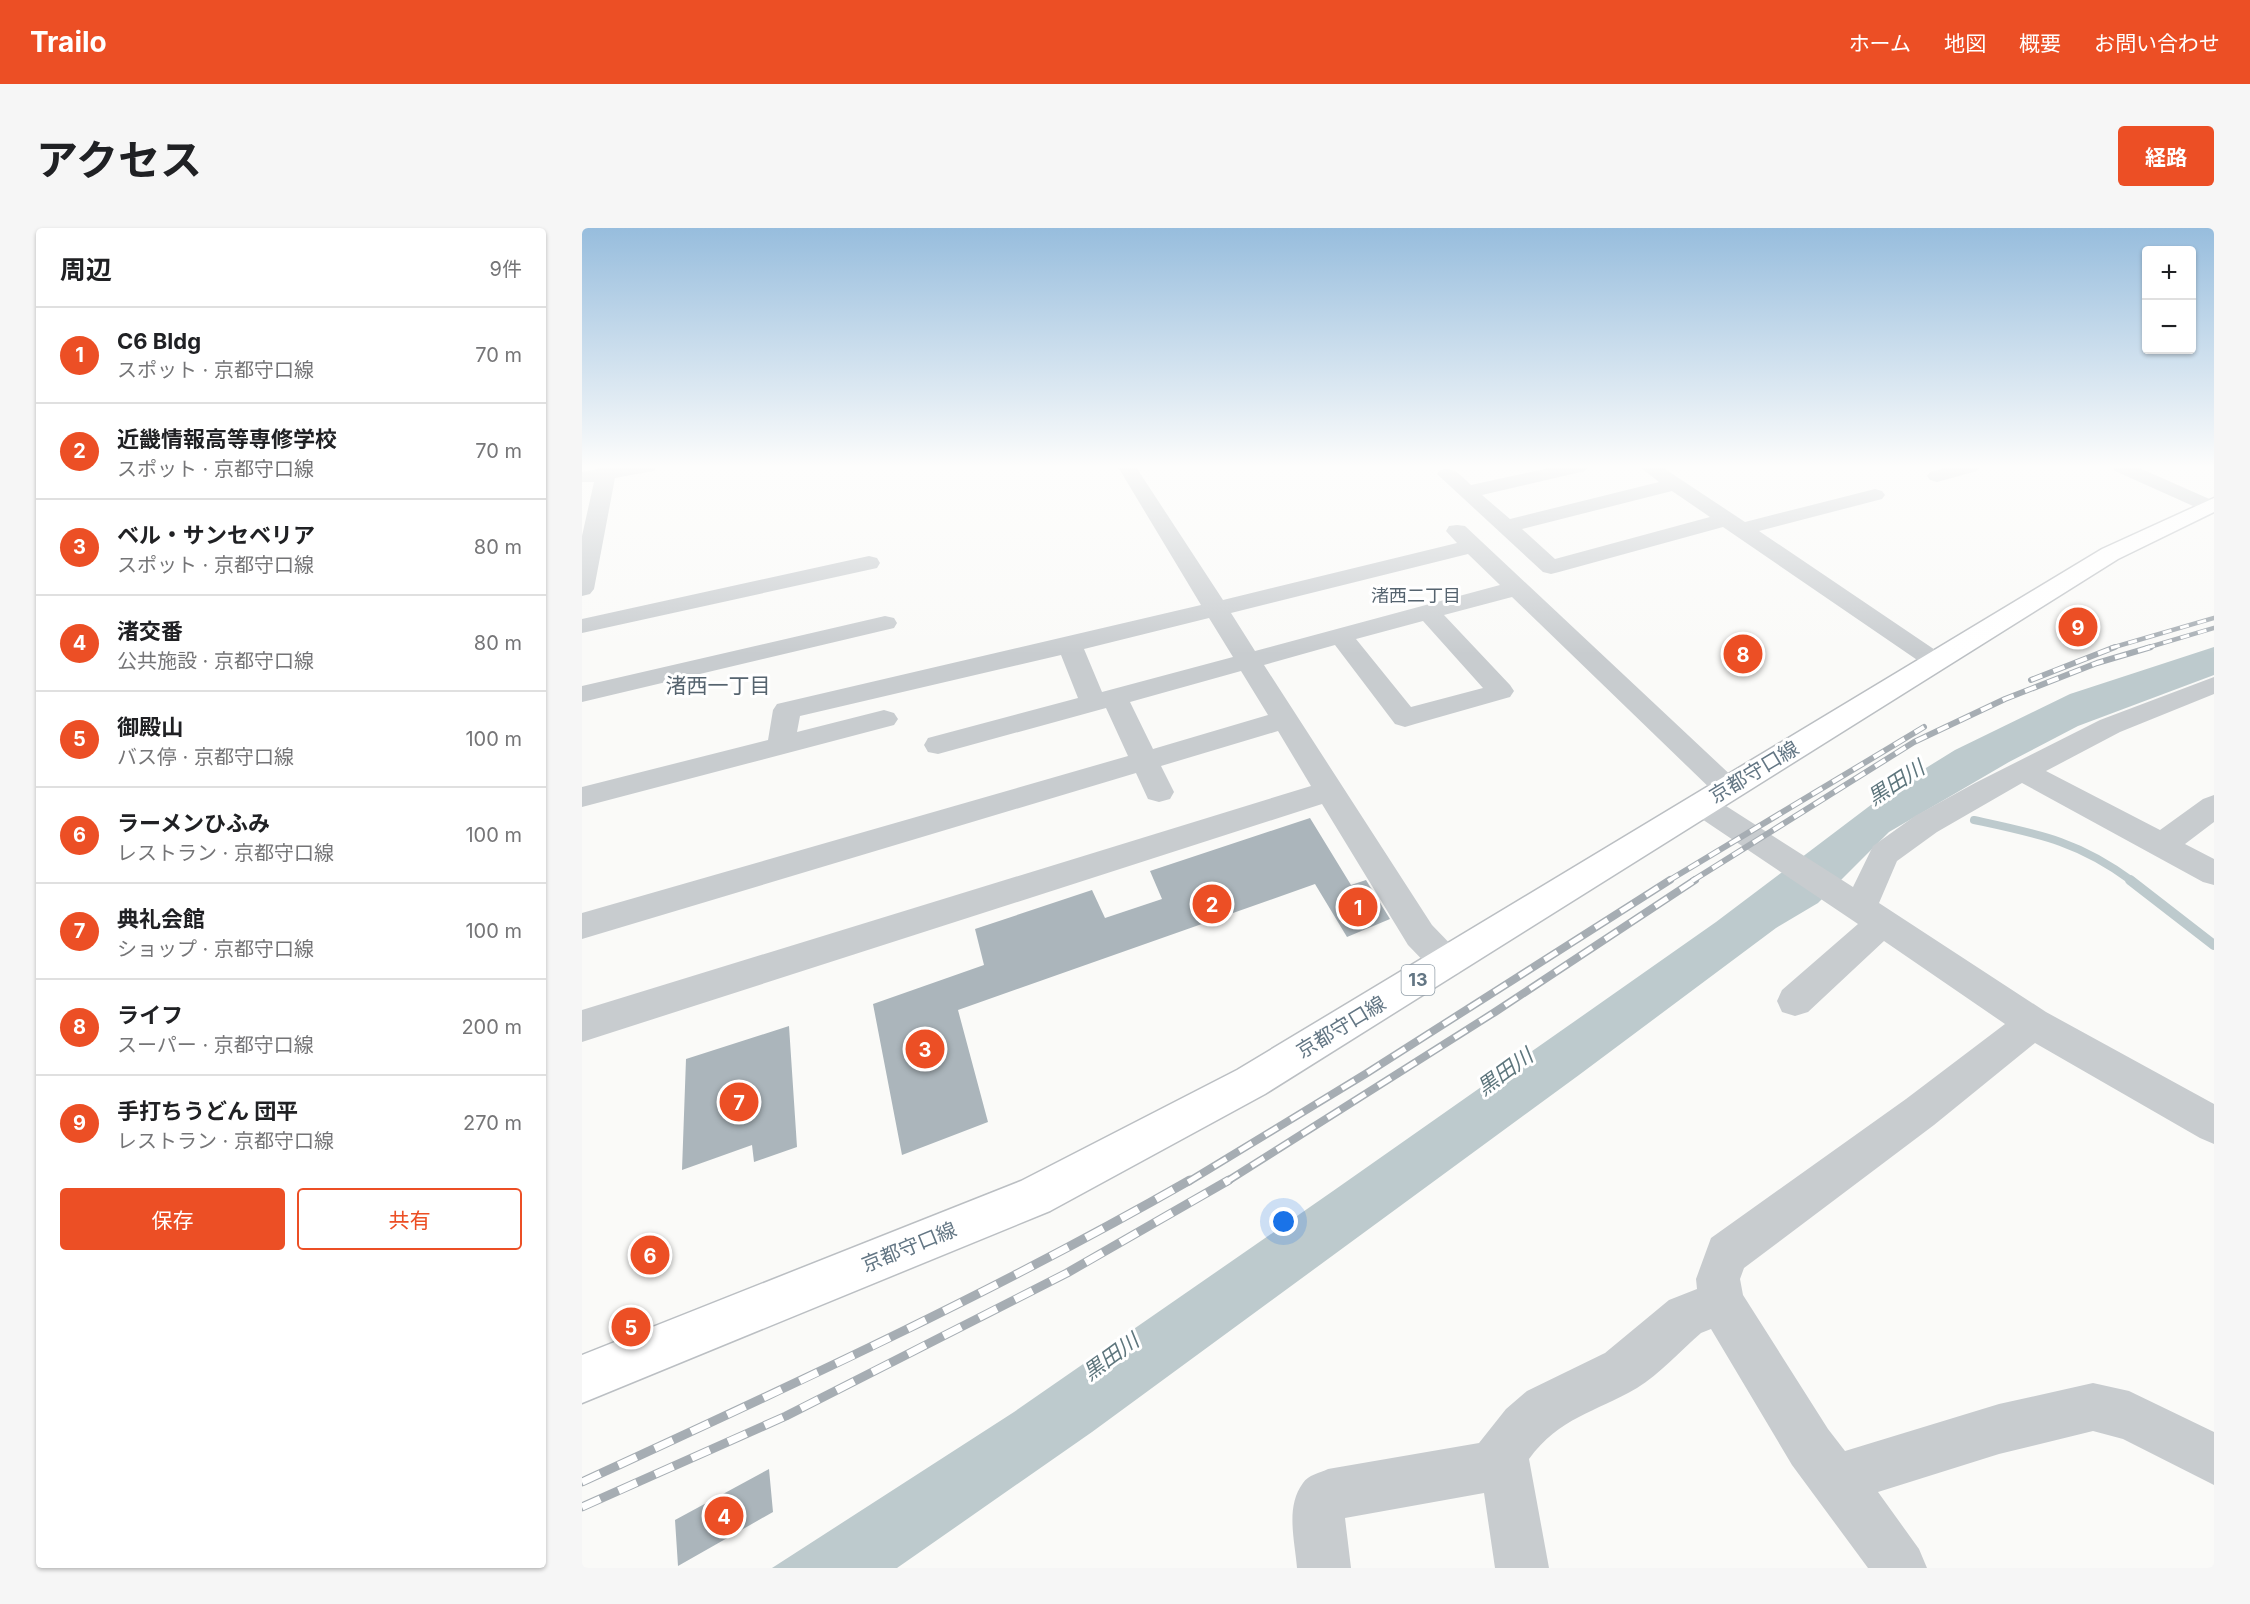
<!DOCTYPE html>
<html lang="ja">
<head>
<meta charset="utf-8">
<style>
  body { margin:0; font-family:Inter,"Noto Sans JP",sans-serif; background:#f6f6f6; color:#202124 }
  .controls { position:absolute; right:18px; top:18px; display:grid; overflow:hidden; border-radius:6px; box-shadow:0 2px 4px #0004 }
  .controls button { width:54px; height:54px; display:grid; place-items:center; padding:0; border:0; border-bottom:2px solid #e0e0e0; background:#fff; color:#202124; font:30px sans-serif }
  .you { position:absolute; left:702px; top:994px; width:21px; height:21px; margin:-15px; border:4px solid #fff; border-radius:50%; background:#1a73e8; box-shadow:0 0 0 9px #1a73e833 }
  .badge { display:grid; place-items:center; width:39px; height:39px; border-radius:50%; background:#ec4f25; color:#fff; font-size:20px; font-weight:700 }
  .pin { position:absolute; translate:-50% -50%; border:3px solid #fff; box-shadow:0 2px 6px #0006 }
  .list { margin:0; padding:0; list-style:none }
  h2 { display:flex; justify-content:space-between; align-items:center; height:78px; margin:0; padding:0 24px; font-size:26px }
  h2 small { font-size:20px; font-weight:400; color:#757577 }
  .list li { display:grid; grid-template-columns:39px 1fr auto; gap:18px; align-items:center; box-sizing:border-box; height:96px; padding:0 24px; border-top:2px solid #e0e0e0 }
  .list b { display:block; font-size:22px; white-space:nowrap }
  .list p { margin:0; font-size:20px; white-space:nowrap; color:#757577 }
  .list em { font-size:20px; font-style:normal; color:#757577 }
  .actions { display:flex; gap:12px; padding:18px 24px }
  .actions a { flex:1; padding:14px 0; border:2px solid #ec4f25; border-radius:6px; text-align:center; font-size:21px; color:#ec4f25 }
  .actions .main { background:#ec4f25; color:#fff }
  .map { position:relative; flex:none; width:1632px; height:1340px; overflow:hidden; border-radius:6px }
  header { display:flex; align-items:center; gap:36px; box-sizing:border-box; height:84px; padding:0 30px; background:#ec4f25; color:#fff }
  header strong { font-size:28px }
  nav { display:flex; gap:33px; margin-inline-start:auto; font-size:21px }
  .intro { display:flex; align-items:center; justify-content:space-between; box-sizing:border-box; height:144px; padding:0 36px }
  h1 { margin:0; font-size:42px }
  .button { padding:15px 27px; border-radius:6px; background:#ec4f25; color:#fff; font-size:21px; font-weight:700 }
  main { display:flex; gap:36px; padding:0 36px }
  aside { flex:1; background:#fff; border-radius:6px; box-shadow:0 2px 4px #0004 }
  .map>svg:first-child { display:block }
  .water { fill:#bdcacd }
  .lines { fill:none; stroke-linecap:round; stroke-linejoin:round }
  .stream-far1 { stroke:#bdcacd; stroke-width:8 }
  .stream { stroke:#bdcacd; stroke-width:10 }
  .building { fill:#abb5bb }
  .major-casing { stroke:#bbbfc3; stroke-width:3 }
  .minor { fill:#c8cccf; fill-rule:evenodd }
  .major { fill:#fff; fill-rule:evenodd }
  .rail-far3-casing { stroke:#a6adb3; stroke-width:4.5 }
  .rail-far2-casing { stroke:#a6adb3; stroke-width:6 }
  .rail-far1-casing { stroke:#a6adb3; stroke-width:8 }
  .rail-casing { stroke:#a6adb3; stroke-width:9 }
  .rail-far3 { stroke:#fff; stroke-width:3; stroke-dasharray:9; stroke-linecap:butt }
  .rail-far2 { stroke:#fff; stroke-width:4; stroke-dasharray:12; stroke-linecap:butt }
  .rail-far1 { stroke:#fff; stroke-width:5; stroke-dasharray:15; stroke-linecap:butt }
  .rail { stroke:#fff; stroke-width:7; stroke-dasharray:20; stroke-linecap:butt }
  .labels { text-anchor:middle; stroke-width:6; stroke-linejoin:round; paint-order:stroke }
  .far-neighbourhood-label { font-size:18px; fill:#56646f; stroke:#fff }
  .shield { fill:#fff; stroke:#929fa9; stroke-width:1.5 }
  .shield-label { font-size:18px; font-weight:bold; fill:#637684 }
  .street-label { font-size:20px; fill:#637684; stroke:#fff }
  .neighbourhood-label { font-size:21px; fill:#56646f; stroke:#fff }
  .water-label { font-size:21px; font-style:italic; fill:#5e767d; stroke:#fff }
</style>
</head>
<body>
<header>
<strong>Trailo</strong>
<nav><a>ホーム</a><a>地図</a><a>概要</a><a>お問い合わせ</a></nav>
</header>
<div class="intro"><h1>アクセス</h1><a class="button">経路</a></div>
<main>
<aside>
<h2>周辺<small>9件</small></h2>
<ul class="list">
<li><span class="badge">1</span><div><b>C6 Bldg</b><p>スポット · 京都守口線</p></div><em>70 m</em></li>
<li><span class="badge">2</span><div><b>近畿情報高等専修学校</b><p>スポット · 京都守口線</p></div><em>70 m</em></li>
<li><span class="badge">3</span><div><b>ベル・サンセベリア</b><p>スポット · 京都守口線</p></div><em>80 m</em></li>
<li><span class="badge">4</span><div><b>渚交番</b><p>公共施設 · 京都守口線</p></div><em>80 m</em></li>
<li><span class="badge">5</span><div><b>御殿山</b><p>バス停 · 京都守口線</p></div><em>100 m</em></li>
<li><span class="badge">6</span><div><b>ラーメンひふみ</b><p>レストラン · 京都守口線</p></div><em>100 m</em></li>
<li><span class="badge">7</span><div><b>典礼会館</b><p>ショップ · 京都守口線</p></div><em>100 m</em></li>
<li><span class="badge">8</span><div><b>ライフ</b><p>スーパー · 京都守口線</p></div><em>200 m</em></li>
<li><span class="badge">9</span><div><b>手打ちうどん 団平</b><p>レストラン · 京都守口線</p></div><em>270 m</em></li>
</ul>
<div class="actions"><a class="main">保存</a><a>共有</a></div>
</aside>
<div class="map">
<svg width="1632" height="1340" viewBox="0 0 1632 1340">
  <rect width="100%" height="100%" fill="#fafaf8"/>
  <!-- water -->
  <path class="water" d="M 1632,419 L 1632,447 L 1496,498 L 1427,534 L 1307,604 L 1236,675 L 1194,700 L 997,847 L 510,1204 L 315,1340 L 190,1340 L 432,1184 L 751,963 L 1134,694 L 1310,561 L 1373,522 L 1488,466 Z"/>
  <g class="lines">
    <!-- stream-far1 -->
    <path class="stream-far1" d="M 1392,592 C 1457,606 1496,613 1550,653"/>
    <!-- stream -->
    <path class="stream" d="M 1548,652 L 1632,717"/>
  </g>
  <!-- building -->
  <path class="building" d="M 728,590 L 769,657 L 784,652 L 808,691 L 765,709 L 733,656 L 376,782 L 406,894 L 320,927 L 291,776 L 402,737 L 393,701 L 510,662 L 523,690 L 580,671 L 568,643 Z
    M 207,798 L 215,919 L 172,934 L 170,917 L 100,942 L 104,831 Z
    M 187,1241 L 191,1284 L 96,1338 L 93,1292 Z"/>
  <g class="lines">
    <defs>
      <path id="major" d="M 1632,270 L 1632,284 L 1536,331 L 683,866 L 468,983 L 0,1175 L 0,1127 L 439,953 L 655,842 L 1520,321 Z"/>
    </defs>
    <!-- major casing -->
    <use href="#major" class="major-casing"/>
    <!-- minor -->
    <path class="minor" d="M 15,239 L 75,239 L 72,243 L 33,250 L 12,361 L 8,366 L 0,368 L 0,308 L 12,254 L 0,254 L 0,244 L 15,241 Z
      M 536,239 L 554,239 L 641,372 L 875,315 L 864,303 L 867,298 L 875,297 L 883,298 L 1155,553 L 1160,560 L 1155,567 L 1145,570 L 1135,567 L 930,369 L 862,387 L 928,457 L 932,463 L 928,469 L 833,496 L 823,499 L 813,496 L 753,417 L 682,437 L 850,697 L 877,725 L 883,735 L 877,745 L 865,749 L 853,745 L 826,717 L 740,576 L 0,814 L 0,782 L 729,558 L 696,503 L 579,538 L 592,564 L 588,571 L 577,574 L 566,571 L 554,545 L 0,711 L 0,685 L 546,528 L 524,480 L 356,526 L 346,524 L 342,517 L 346,510 L 496,470 L 479,427 L 218,488 L 215,504 L 302,482 L 312,485 L 316,491 L 312,497 L 0,579 L 0,559 L 186,512 L 191,482 L 195,476 L 619,377 ZM 886,326 L 918,357 L 673,423 L 649,385 ZM 627,390 L 651,429 L 520,464 L 502,421 ZM 841,393 L 901,460 L 829,479 L 774,411 ZM 659,443 L 686,487 L 571,521 L 548,474 Z
      M 972,239 L 1006,239 L 1003,243 L 900,267 L 928,291 L 1077,254 L 1058,239 L 1080,239 L 1163,294 L 1293,261 L 1300,263 L 1303,267 L 1300,271 L 1177,303 L 1362,428 L 1366,433 L 1362,438 L 1353,441 L 1344,438 L 1141,299 L 977,344 L 969,346 L 961,344 L 855,246 L 858,242 C 872,238 879,248 889,257 ZM 1090,263 L 1128,289 L 973,331 L 940,301 Z
      M 1367,239 L 1398,239 L 1395,243 L 1355,254 L 1348,252 L 1345,248 L 1348,244 Z
      M 1530,239 L 1555,239 L 1632,273 L 1632,283 L 1620,282 L 1533,243 Z
      M 287,328 L 295,330 L 298,335 L 295,340 L 0,405 L 0,391 Z
      M 303,388 L 312,390 L 315,395 L 312,400 L 0,474 L 0,458 Z
      M 1632,449 L 1632,466 L 1538,504 L 1464,543 L 1578,602 L 1621,571 L 1632,567 L 1632,594 L 1603,616 L 1632,631 L 1632,657 L 1621,654 L 1440,555 L 1355,604 L 1315,633 L 1297,675 L 1464,784 L 1632,876 L 1632,916 L 1618,910 L 1453,815 L 1352,897 L 1162,1040 L 1158,1051 L 1161,1067 L 1246,1201 L 1263,1223 L 1417,1176 L 1511,1155 L 1547,1163 L 1632,1204 L 1632,1257 L 1541,1211 L 1511,1203 L 1417,1226 L 1296,1264 L 1337,1321 L 1345,1340 L 1286,1340 L 1210,1237 L 1129,1101 L 1119,1105 C 1099,1122 1077,1147 1055,1160 C 1012,1185 978,1189 947,1231 L 967,1340 L 913,1340 L 902,1265 L 763,1290 L 769,1340 L 715,1340 C 713,1313 703,1279 721,1255 C 726,1247 738,1245 746,1241 L 897,1215 L 924,1181 L 945,1163 L 1023,1125 L 1087,1072 L 1115,1061 L 1114,1051 L 1129,1010 L 1324,871 L 1423,796 L 1302,713 L 1226,784 L 1213,788 L 1200,784 L 1195,773 L 1200,762 L 1276,696 L 1108,583 L 1104,576 L 1108,569 L 1119,566 L 1130,569 L 1271,659 L 1291,618 L 1333,588 L 1393,555 L 1518,492 Z"/>
    <!-- major -->
    <use href="#major" class="major"/>
    <defs>
      <path id="rail-far3" d="M 1529,420 L 1632,390
        M 1564,420 L 1632,400"/>
      <path id="rail-far2" d="M 1449,452 L 1533,419
        M 1086,653 L 1342,499
        M 1110,653 L 1332,514 L 1423,471 L 1515,435 L 1569,419"/>
      <path id="rail-far1" d="M 606,954 L 785,845 L 1088,652
        M 644,954 L 913,784 L 1113,652"/>
      <path id="rail" d="M 0,1254 C 206,1159 411,1065 608,952
        M 0,1279 L 204,1188 L 485,1045 L 647,952"/>
    </defs>
    <!-- rail-far3 casing -->
    <use href="#rail-far3" class="rail-far3-casing"/>
    <!-- rail-far2 casing -->
    <use href="#rail-far2" class="rail-far2-casing"/>
    <!-- rail-far1 casing -->
    <use href="#rail-far1" class="rail-far1-casing"/>
    <!-- rail casing -->
    <use href="#rail" class="rail-casing"/>
    <!-- rail-far3 -->
    <use href="#rail-far3" class="rail-far3"/>
    <!-- rail-far2 -->
    <use href="#rail-far2" class="rail-far2"/>
    <!-- rail-far1 -->
    <use href="#rail-far1" class="rail-far1"/>
    <!-- rail -->
    <use href="#rail" class="rail"/>
  </g>
  <!-- sky -->
  <linearGradient id="sky" x2="0" y2="1"><stop stop-color="#97bddd"/><stop offset="0.56" stop-color="#fdfdfc"/><stop offset="1" stop-color="#fdfdfc" stop-opacity="0"/></linearGradient>
  <rect width="1632" height="426" fill="url(#sky)"/>
  <g class="labels">
    <!-- far-neighbourhood labels -->
    <g class="far-neighbourhood-label">
      <text x="834" y="374">渚西二丁目</text>
    </g>
    <!-- shield labels -->
    <rect class="shield" x="819.5" y="737" width="33" height="30" rx="4.5"/>
    <g class="shield-label">
      <text x="836" y="758">13</text>
    </g>
    <!-- street labels -->
    <g class="street-label">
      <text transform="translate(1172 544) rotate(-31)" y="7">京都守口線</text>
      <text transform="translate(759 799) rotate(-31)" y="7">京都守口線</text>
      <text transform="translate(327 1019) rotate(-22)" y="7">京都守口線</text>
    </g>
    <!-- neighbourhood labels -->
    <g class="neighbourhood-label">
      <text x="136" y="465">渚西一丁目</text>
    </g>
    <!-- water labels -->
    <g class="water-label">
      <text transform="translate(1314 555) rotate(-33)" y="7">黒田川</text>
      <text transform="translate(923 844) rotate(-36)" y="7">黒田川</text>
      <text transform="translate(529 1129) rotate(-36)" y="7">黒田川</text>
    </g>
  </g>
</svg>
<div class="controls">
<button>+</button>
<button>−</button>
</div>
<div class="you"></div>
<div class="pin badge" style="left:776px;top:679px">1</div>
<div class="pin badge" style="left:630px;top:676px">2</div>
<div class="pin badge" style="left:343px;top:821px">3</div>
<div class="pin badge" style="left:142px;top:1288px">4</div>
<div class="pin badge" style="left:49px;top:1099px">5</div>
<div class="pin badge" style="left:68px;top:1027px">6</div>
<div class="pin badge" style="left:157px;top:874px">7</div>
<div class="pin badge" style="left:1161px;top:426px">8</div>
<div class="pin badge" style="left:1496px;top:399px">9</div>
</div>
</main>
</body>
</html>
